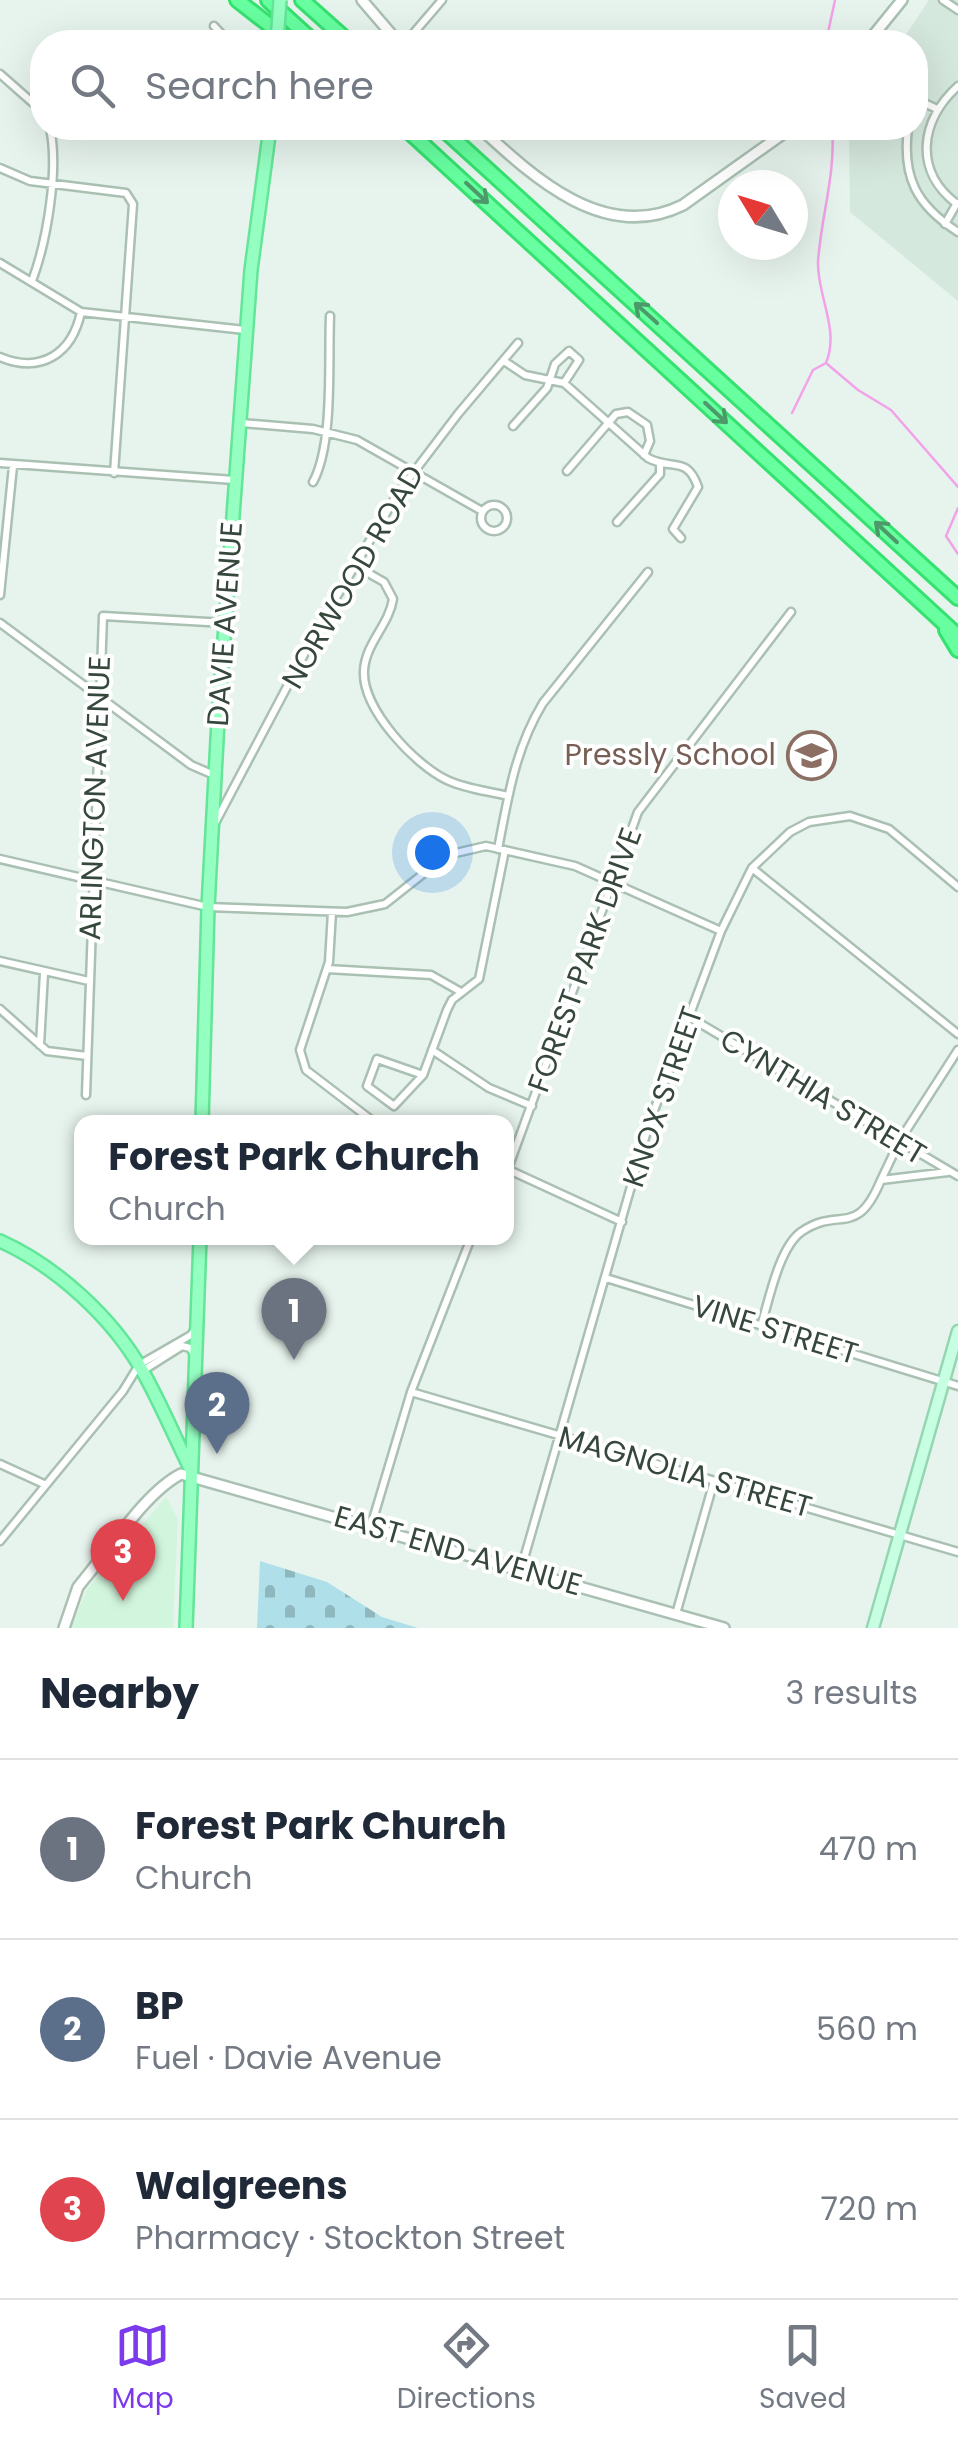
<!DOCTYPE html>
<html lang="en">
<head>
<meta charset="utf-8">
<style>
  body { margin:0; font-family:Poppins,sans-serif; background:#f2f2f3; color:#1f2937 }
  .compass { position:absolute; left:718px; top:170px; width:90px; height:90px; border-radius:50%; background:#fff; box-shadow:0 10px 40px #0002; rotate:308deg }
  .you { position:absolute; left:432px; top:852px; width:35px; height:35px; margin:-25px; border:8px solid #fff; border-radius:50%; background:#1a73e8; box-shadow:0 0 0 15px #1a73e833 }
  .badge { display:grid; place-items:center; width:65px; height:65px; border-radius:50%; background:#7c3aed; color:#fff; font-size:32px; font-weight:700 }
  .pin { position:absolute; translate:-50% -82px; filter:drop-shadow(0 2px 5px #0008) }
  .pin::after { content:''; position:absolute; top:52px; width:35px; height:30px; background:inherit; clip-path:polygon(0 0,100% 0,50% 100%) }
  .popup { position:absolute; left:74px; top:1115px; width:440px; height:130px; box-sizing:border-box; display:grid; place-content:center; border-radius:20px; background:#fff; filter:drop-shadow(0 2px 8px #0005); font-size:32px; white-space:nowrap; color:#747a83 }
  .popup b { font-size:38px; color:#1f2937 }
  .popup::after { content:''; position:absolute; left:50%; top:100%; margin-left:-20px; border:20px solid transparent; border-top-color:#fff }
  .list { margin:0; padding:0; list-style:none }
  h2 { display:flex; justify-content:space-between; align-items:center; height:130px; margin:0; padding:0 40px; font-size:42px }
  h2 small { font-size:32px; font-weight:400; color:#747a83 }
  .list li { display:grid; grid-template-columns:65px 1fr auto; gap:30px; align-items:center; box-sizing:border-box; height:180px; padding:0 40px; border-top:2px solid #e0e1e3 }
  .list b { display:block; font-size:38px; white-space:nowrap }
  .list p { margin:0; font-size:32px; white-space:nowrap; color:#747a83 }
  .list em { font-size:32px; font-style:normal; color:#747a83 }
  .icon { flex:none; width:55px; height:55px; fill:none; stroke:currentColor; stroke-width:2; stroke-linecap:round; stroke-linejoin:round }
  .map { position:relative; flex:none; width:958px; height:1628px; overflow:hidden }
  .search { position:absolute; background:#fff; box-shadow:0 10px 40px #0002; left:30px; right:30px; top:30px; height:110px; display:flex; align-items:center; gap:25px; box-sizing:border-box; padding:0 35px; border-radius:40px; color:#747a83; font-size:38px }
  .sheet { height:670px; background:#fff }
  nav { display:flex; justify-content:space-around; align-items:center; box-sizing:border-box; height:140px; border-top:2px solid #e0e1e3; background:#fff; font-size:28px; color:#747a83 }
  nav a { display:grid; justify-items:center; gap:5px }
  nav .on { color:#7c3aed }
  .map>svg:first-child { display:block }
  .residential { fill:#d5e8dd }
  .commercial { fill:#d2f6dd }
  .cemetery { fill:url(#cemetery-stones) }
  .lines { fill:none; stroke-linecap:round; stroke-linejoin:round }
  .stream { stroke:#f2a2e8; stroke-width:2.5 }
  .minor-casing { stroke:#aac0b2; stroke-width:11 }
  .tertiary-casing { stroke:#aac0b2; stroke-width:14 }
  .secondary-casing { stroke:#96d5b2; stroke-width:15 }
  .primary-casing { stroke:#63e699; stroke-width:16 }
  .motorway-casing { stroke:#35e16f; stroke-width:18 }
  .minor { stroke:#fff; stroke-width:6 }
  .tertiary { stroke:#fff; stroke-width:9 }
  .secondary { stroke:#c6ffe1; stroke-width:10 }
  .primary { stroke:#95ffc2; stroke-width:11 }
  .motorway { stroke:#67ffa0; stroke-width:12 }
  .primary-bridge-casing { stroke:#63e699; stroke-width:16; stroke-linecap:butt }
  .primary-bridge { stroke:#95ffc2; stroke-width:11 }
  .oneway { stroke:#4c9a69 }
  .labels { text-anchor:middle; stroke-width:8; stroke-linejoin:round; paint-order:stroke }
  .street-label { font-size:30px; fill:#36473c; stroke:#fff }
  .education-label { font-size:30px; fill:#785e54; stroke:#fff; text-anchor:end }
</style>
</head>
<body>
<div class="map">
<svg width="958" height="1628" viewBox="0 0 958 1628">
  <defs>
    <pattern id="cemetery-stones" width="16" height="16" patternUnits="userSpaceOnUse" patternTransform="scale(2.5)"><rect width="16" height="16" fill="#afe0e9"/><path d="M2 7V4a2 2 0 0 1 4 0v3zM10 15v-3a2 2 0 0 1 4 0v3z" fill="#8fb7be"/></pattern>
  </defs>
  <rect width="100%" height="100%" fill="#e7f4ed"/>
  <!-- residential -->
  <path class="residential" d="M 929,0 L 958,0 L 958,301 L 850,212 L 849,128 L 916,128 L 916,42 L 901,42 Z"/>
  <!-- commercial -->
  <path class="commercial" d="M 166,1497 L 178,1519 L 173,1628 L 71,1628 L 87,1589 Z"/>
  <!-- cemetery -->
  <path class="cemetery" d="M 260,1561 L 327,1582 L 382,1617 L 418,1628 L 257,1628 Z"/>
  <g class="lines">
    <!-- stream -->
    <path class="stream" d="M 826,42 L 835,0
      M 832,128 C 836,174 821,216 818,262 C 817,296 840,329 826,363 L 858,390 L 891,410 L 958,487
      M 792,413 L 813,370 L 826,363
      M 958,508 L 946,536 L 958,554"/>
    <defs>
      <path id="minor" d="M 943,0 L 958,10
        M 214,26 L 229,42
        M 406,42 L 442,0
        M 0,74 L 42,111
        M 916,105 L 920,101 L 937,109
        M 908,128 C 902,177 916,205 958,232
        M 0,168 L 30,181 L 126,193 L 133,204 L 114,473
        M 957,204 C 913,171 920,120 958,86
        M 945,224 L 957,203
        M 0,263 L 81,312 L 245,330
        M 32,281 C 47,241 59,170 50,128
        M 0,357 C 41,374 72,354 81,312
        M 504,361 L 525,375 L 564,383 L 648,458 C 672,471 687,455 698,487 L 673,529 L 681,538
        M 241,423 L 313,429 L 357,440 L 482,511
        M 513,426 L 547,388 L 555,364 L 569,351 L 579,360 L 564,383
        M 0,463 L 234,480
        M 567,471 L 616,414 L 628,412 L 647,425 L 650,441 L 644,455
        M 313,482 C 334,443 328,362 330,316
        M481 518a13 13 0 1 1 26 0a13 13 0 1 1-26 0Z
        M 617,522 L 660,474 L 660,465
        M 354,565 L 384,582 L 393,599 C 389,625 365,644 364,671 C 362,709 415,765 447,780 C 466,789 488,791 508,796
        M 0,595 L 13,466
        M 0,623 L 191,765 L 214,775
        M 214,825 L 318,628 L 398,493 L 458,414 L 518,343
        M 498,849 C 508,797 515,749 543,703 L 648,572
        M 0,859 L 208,907 L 347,912 L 385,904 L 447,855 L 486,846 L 575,866 L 721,931
        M 752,868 L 958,1034
        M 332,912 L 329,962 L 300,1050 L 306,1070 L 374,1122
        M 0,961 L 89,981
        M 327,969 L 431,975 L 461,992
        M 0,1009 L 47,1051 L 87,1056
        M 689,1017 L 958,1176
        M 40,1045 L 44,973
        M 432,1050 L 489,1088 L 532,1106
        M 423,1075 L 377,1059 L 367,1086 L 394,1106 L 423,1075 L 447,1010 L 452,1000 L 479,979 L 505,850
        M 86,1095 L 103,616 L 225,623
        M 509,1170 L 622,1222
        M 506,1174 L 638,812 L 791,612
        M 881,1180 L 900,1140 L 958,1050
        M 606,1278 L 958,1386
        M 761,1326 C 769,1300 779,1248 801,1232 C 840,1205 856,1240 881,1180 L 948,1172
        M 144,1370 L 182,1346 L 190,1348 L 195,1356
        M 411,1392 L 958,1552
        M 0,1464 L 46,1485
        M 371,1526 L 411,1392 L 471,1238
        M 0,1541 L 123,1391 L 139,1365 L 191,1335 L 196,1328
        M 521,1569 L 649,1124 L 721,931 L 752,868 L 790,832 L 809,822 L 850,816 L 889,829 L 958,887
        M 676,1614 L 714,1481"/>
      <path id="tertiary" d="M 362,0 L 398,42
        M 868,42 L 902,0
        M 480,128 C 533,177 605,244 683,205 L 791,128
        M 64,1628 L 78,1587 L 86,1577 C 112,1546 146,1492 181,1474 L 724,1628"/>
      <path id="secondary" d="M 873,1628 L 958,1331"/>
      <path id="primary" d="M 202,1122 L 208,907 L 218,721 L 251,270 L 270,128
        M 0,1241 C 56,1266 113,1318 143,1372 C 161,1404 175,1438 191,1470
        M 186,1628 L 200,1238"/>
      <path id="motorway" d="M 237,0 L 291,42
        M 268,0 L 314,42
        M 302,0 L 349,42
        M 405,128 L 958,636
        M 442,128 L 958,598
        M 946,630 L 958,650"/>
    </defs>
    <!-- minor casing -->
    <use href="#minor" class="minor-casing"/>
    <!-- tertiary casing -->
    <use href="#tertiary" class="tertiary-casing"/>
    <!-- secondary casing -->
    <use href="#secondary" class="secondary-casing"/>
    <!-- primary casing -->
    <use href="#primary" class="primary-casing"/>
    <!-- motorway casing -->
    <use href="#motorway" class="motorway-casing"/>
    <!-- minor -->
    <use href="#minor" class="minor"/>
    <!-- tertiary -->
    <use href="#tertiary" class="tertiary"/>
    <!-- secondary -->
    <use href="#secondary" class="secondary"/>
    <!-- primary -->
    <use href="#primary" class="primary"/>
    <!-- motorway -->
    <use href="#motorway" class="motorway"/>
    <defs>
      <path id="primary-bridge" d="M 277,42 L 280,0"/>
    </defs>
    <!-- primary-bridge casing -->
    <use href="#primary-bridge" class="primary-bridge-casing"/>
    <!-- primary-bridge -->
    <use href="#primary-bridge" class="primary-bridge"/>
  </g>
  <!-- one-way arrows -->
  <defs><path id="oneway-shaft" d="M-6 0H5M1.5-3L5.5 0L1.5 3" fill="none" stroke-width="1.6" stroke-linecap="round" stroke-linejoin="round" transform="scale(2.5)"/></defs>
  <g class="oneway">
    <use href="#oneway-shaft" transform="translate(477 193) rotate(43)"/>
    <use href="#oneway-shaft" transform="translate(646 313) rotate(-138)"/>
    <use href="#oneway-shaft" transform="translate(716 413) rotate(43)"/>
    <use href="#oneway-shaft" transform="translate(886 532) rotate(-137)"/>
  </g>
  <!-- icons -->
  <defs>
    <symbol id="school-ring" viewBox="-11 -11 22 22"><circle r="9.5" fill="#fff" stroke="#8d6e63" stroke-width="1.5"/><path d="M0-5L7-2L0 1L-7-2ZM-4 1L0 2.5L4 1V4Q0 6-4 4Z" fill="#8d6e63"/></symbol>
  </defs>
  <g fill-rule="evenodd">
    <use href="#school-ring" x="784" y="728" width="55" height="55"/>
  </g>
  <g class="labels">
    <!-- street labels -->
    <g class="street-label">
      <text transform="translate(353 577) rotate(-60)" y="10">NORWOOD ROAD</text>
      <text transform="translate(225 624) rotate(-86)" y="10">DAVIE AVENUE</text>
      <text transform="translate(95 798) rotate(-88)" y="10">ARLINGTON AVENUE</text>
      <text transform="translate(585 960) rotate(-70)" y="10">FOREST PARK DRIVE</text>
      <text transform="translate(663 1097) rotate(-71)" y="10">KNOX STREET</text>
      <text transform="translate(823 1097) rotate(31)" y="10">CYNTHIA STREET</text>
      <text transform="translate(775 1330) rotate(17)" y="10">VINE STREET</text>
      <text transform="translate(685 1472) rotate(16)" y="10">MAGNOLIA STREET</text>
      <text transform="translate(458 1551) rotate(16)" y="10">EAST END AVENUE</text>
    </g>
    <!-- education labels -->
    <g class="education-label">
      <text x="776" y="765">Pressly School</text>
    </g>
  </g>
</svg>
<svg class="compass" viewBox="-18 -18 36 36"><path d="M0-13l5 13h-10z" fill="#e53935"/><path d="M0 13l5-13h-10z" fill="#747a83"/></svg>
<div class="you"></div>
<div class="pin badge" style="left:294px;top:1360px;background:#6b7280">1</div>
<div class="popup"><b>Forest Park Church</b>Church</div>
<div class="pin badge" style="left:217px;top:1454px;background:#5c6f8a">2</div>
<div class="pin badge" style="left:123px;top:1601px;background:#e0444e">3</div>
<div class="search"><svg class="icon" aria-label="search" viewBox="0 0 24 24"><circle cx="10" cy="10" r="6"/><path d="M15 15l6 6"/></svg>Search here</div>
</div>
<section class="sheet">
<h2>Nearby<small>3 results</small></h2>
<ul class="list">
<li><span class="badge" style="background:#6b7280">1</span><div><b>Forest Park Church</b><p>Church</p></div><em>470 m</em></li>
<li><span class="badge" style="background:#5c6f8a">2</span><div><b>BP</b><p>Fuel · Davie Avenue</p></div><em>560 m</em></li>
<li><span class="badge" style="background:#e0444e">3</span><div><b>Walgreens</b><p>Pharmacy · Stockton Street</p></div><em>720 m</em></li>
</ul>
</section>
<nav>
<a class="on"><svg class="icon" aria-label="map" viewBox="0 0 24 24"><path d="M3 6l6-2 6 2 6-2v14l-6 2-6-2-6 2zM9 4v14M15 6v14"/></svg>Map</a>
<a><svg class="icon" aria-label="directions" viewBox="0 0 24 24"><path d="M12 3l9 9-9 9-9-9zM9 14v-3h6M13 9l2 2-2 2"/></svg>Directions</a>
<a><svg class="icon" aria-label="saved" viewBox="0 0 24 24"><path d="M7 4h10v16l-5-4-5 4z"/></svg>Saved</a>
</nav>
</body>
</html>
